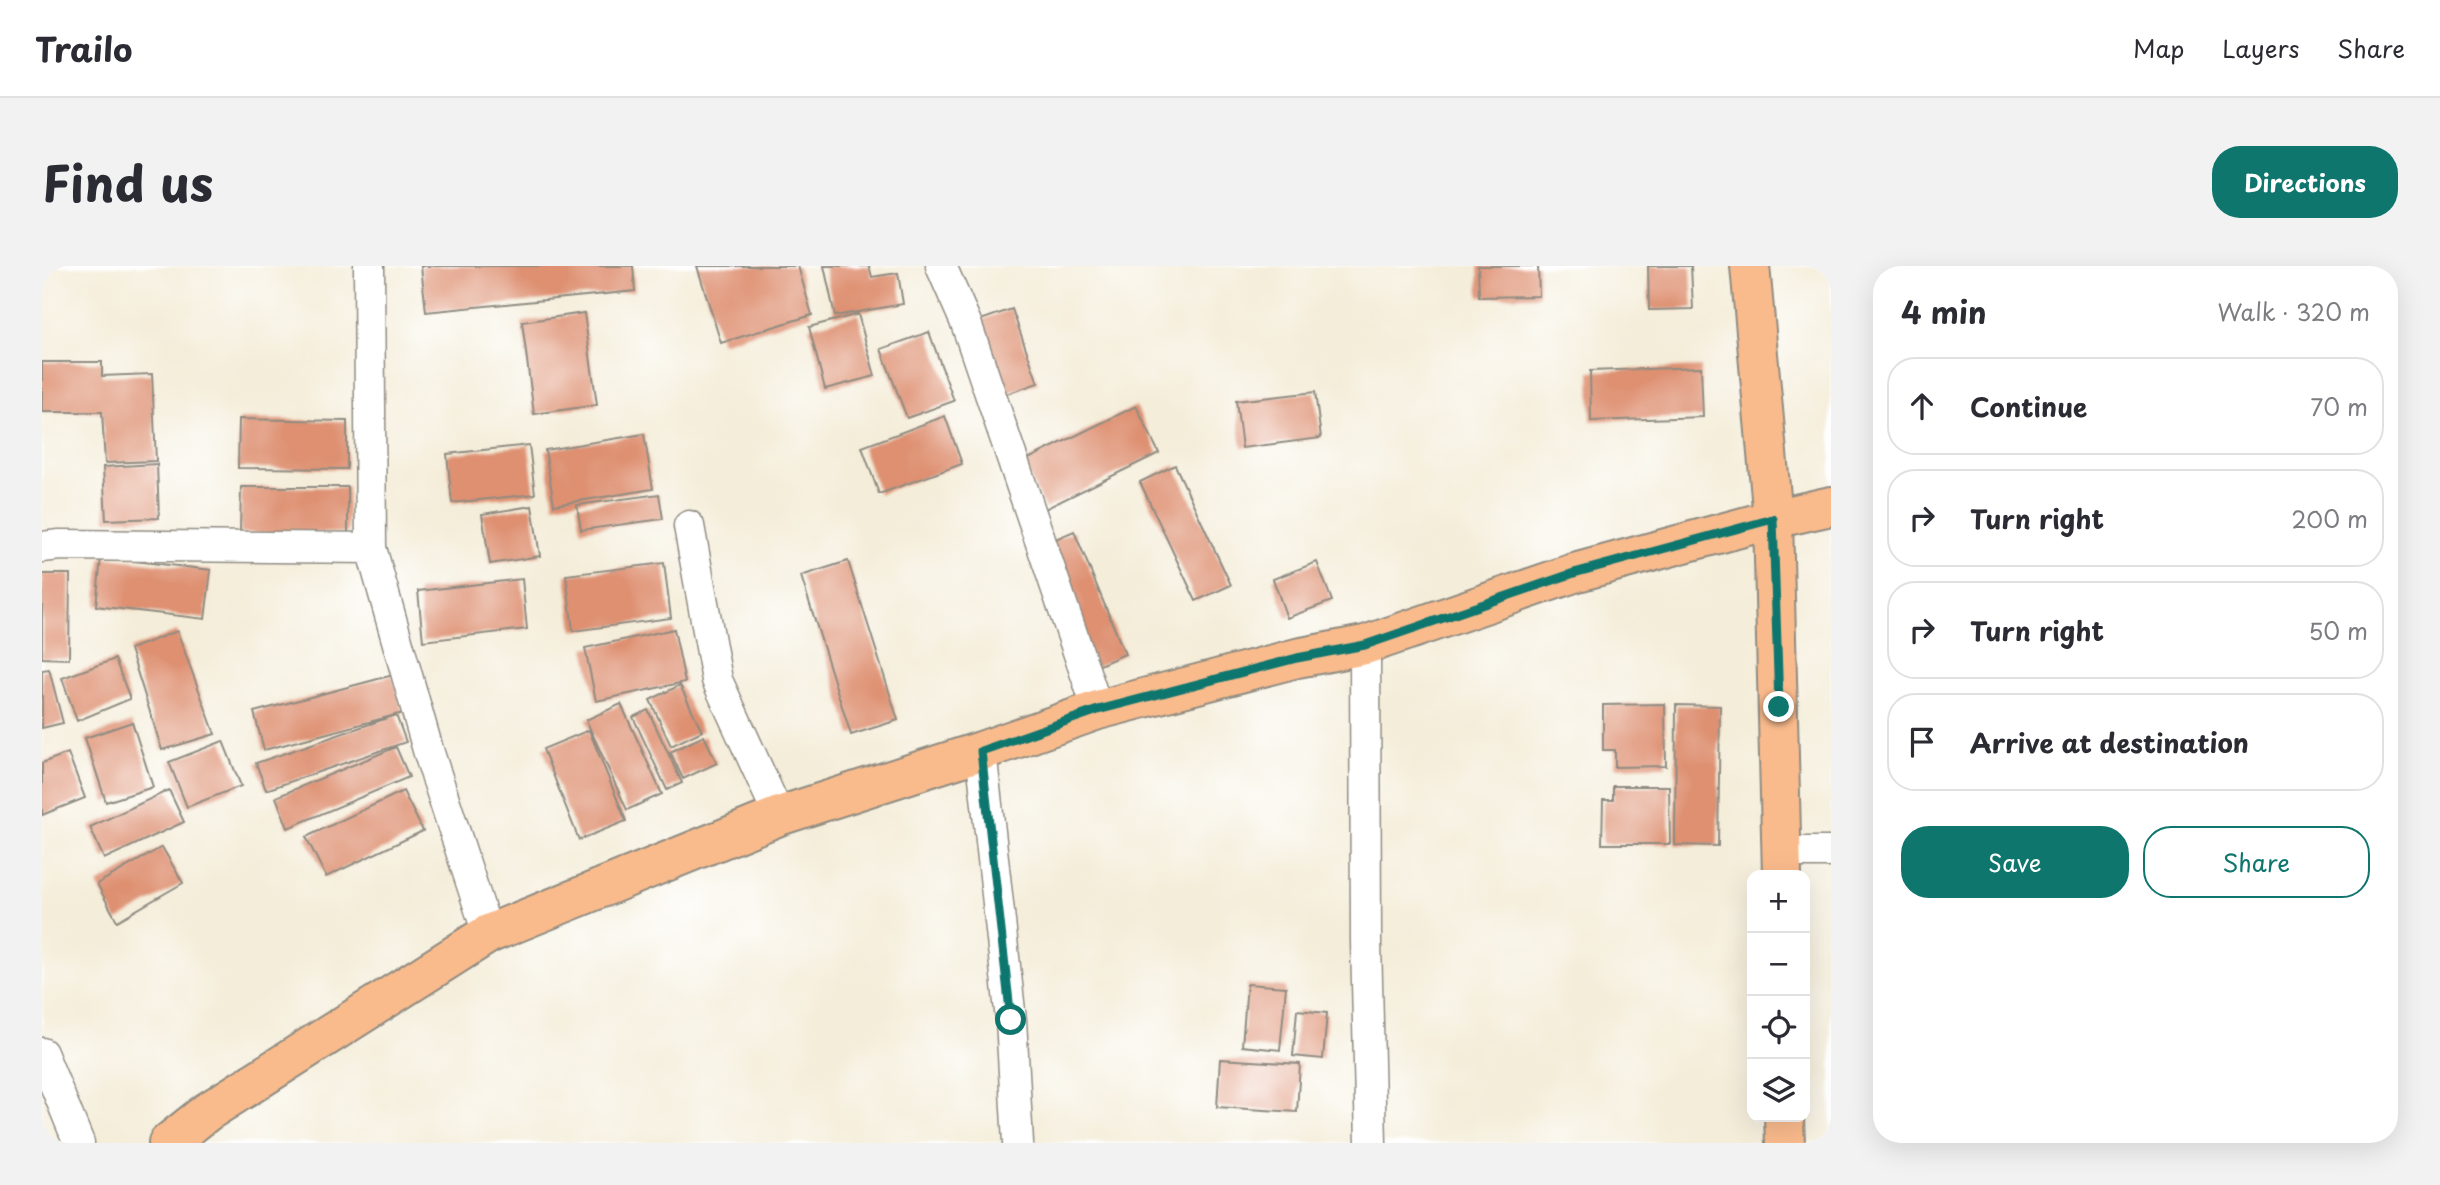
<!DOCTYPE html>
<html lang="en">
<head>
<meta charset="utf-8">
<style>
  body { margin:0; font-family:"Playpen Sans",sans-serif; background:#f2f2f3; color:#2b2b33 }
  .controls { position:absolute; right:21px; bottom:21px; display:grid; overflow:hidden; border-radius:14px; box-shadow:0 7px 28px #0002 }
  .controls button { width:63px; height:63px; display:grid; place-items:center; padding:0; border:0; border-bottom:2px solid #e1e1e2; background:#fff; color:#2b2b33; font:35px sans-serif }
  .stop { position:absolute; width:21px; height:21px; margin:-16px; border:5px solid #0f766e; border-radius:50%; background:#fff }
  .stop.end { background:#0f766e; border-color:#fff; box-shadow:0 2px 7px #0008 }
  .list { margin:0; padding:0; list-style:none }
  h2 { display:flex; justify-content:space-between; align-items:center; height:91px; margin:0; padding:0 28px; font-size:30px }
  h2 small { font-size:23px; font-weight:400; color:#7c7c81 }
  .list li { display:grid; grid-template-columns:46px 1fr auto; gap:21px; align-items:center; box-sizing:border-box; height:98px; margin:0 14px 14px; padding:0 14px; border:2px solid #e1e1e2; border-radius:28px }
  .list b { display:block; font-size:26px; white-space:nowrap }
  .list em { font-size:23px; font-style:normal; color:#7c7c81 }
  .actions { display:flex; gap:14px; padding:21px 28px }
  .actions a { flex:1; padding:16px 0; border:2px solid #0f766e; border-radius:28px; text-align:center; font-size:24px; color:#0f766e }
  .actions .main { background:#0f766e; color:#fff }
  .icon { flex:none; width:38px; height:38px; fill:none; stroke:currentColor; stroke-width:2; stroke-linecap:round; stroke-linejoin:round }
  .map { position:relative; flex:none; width:1789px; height:877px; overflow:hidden; border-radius:28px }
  header { display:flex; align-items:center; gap:42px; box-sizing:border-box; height:98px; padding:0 35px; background:#fff; border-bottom:2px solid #e1e1e2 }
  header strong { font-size:33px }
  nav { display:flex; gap:38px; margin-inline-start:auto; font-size:24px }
  .intro { display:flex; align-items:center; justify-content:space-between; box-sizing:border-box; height:168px; padding:0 42px }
  h1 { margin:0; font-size:49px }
  .button { padding:18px 32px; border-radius:28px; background:#0f766e; color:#fff; font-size:24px; font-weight:700 }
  main { display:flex; gap:42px; padding:0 42px }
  aside { flex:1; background:#fff; border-radius:28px; box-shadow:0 7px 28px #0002 }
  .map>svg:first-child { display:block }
  .building { fill:#de9071 }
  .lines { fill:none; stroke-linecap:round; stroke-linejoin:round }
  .minor-casing { stroke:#908c82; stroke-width:33 }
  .major-casing { stroke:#908c82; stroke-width:42 }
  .minor { stroke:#fff; stroke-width:30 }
  .major { stroke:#fabb8c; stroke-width:38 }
  .route { stroke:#0f766e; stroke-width:9 }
</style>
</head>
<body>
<header>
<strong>Trailo</strong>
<nav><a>Map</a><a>Layers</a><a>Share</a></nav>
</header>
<div class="intro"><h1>Find us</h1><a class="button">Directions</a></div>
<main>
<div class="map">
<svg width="1789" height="877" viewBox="0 0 1789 877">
  <rect width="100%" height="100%" fill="#fff"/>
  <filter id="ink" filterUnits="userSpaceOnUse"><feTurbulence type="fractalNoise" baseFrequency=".0143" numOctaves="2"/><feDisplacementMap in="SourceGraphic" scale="14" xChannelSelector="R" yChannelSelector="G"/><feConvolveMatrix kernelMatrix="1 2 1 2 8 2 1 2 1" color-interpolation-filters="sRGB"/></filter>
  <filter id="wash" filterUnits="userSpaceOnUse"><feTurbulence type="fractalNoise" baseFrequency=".00686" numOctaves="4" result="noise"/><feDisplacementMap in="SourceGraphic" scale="28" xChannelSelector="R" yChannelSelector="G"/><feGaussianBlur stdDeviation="1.57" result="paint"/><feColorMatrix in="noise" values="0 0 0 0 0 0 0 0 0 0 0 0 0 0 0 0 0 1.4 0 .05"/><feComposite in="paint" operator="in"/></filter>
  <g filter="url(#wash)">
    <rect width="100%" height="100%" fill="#f4edd9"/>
    <g id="blocks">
      <!-- building -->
      <path class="building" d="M 379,0 L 591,0 L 593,25 L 384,46 Z
        M 655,0 L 756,0 L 770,49 L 679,77 Z
        M 782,0 L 827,0 L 830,11 L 856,7 L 861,38 L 793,50 Z
        M 1436,0 L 1496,0 L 1497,30 L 1437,31 Z
        M 1606,0 L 1649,0 L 1651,43 L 1607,44 Z
        M 970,43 L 996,117 L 956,131 L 930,57 Z
        M 542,47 L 555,139 L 492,148 L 480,56 Z
        M 816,48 L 833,110 L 783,123 L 767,61 Z
        M 887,66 L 912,135 L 865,152 L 839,83 Z
        M 0,96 L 60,96 L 60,110 L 110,108 L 114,195 L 63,197 L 60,146 L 0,146 Z
        M 1659,101 L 1661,151 L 1549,155 L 1548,105 Z
        M 1273,126 L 1279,172 L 1200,182 L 1194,135 Z
        M 1094,140 L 1117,187 L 1003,243 L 980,196 Z
        M 903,150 L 920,198 L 837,228 L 820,181 Z
        M 197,153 L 305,155 L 305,203 L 196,202 Z
        M 602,168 L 611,223 L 512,239 L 503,184 Z
        M 487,179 L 493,228 L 410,237 L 405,188 Z
        M 115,198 L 117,252 L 64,254 L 61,201 Z
        M 1133,199 L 1189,319 L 1154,335 L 1098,216 Z
        M 199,221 L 306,221 L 306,267 L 198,267 Z
        M 617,228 L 621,253 L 539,264 L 535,239 Z
        M 490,240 L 498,290 L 448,298 L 440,248 Z
        M 1032,265 L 1083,388 L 1044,405 L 993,282 Z
        M 59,291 L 169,304 L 163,353 L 54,340 Z
        M 806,295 L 856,454 L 809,469 L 759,310 Z
        M 1275,296 L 1290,335 L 1245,352 L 1231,313 Z
        M 622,297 L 629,352 L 531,365 L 524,309 Z
        M 0,308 L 28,308 L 27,393 L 0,392 Z
        M 480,313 L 485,363 L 381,375 L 376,325 Z
        M 632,363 L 643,416 L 554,435 L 543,382 Z
        M 135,365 L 173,468 L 120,484 L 88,383 Z
        M 73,393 L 88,433 L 35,455 L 20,412 Z
        M 7,403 L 21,457 L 0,462 L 0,404 Z
        M 351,409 L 361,447 L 222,484 L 212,446 Z
        M 638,419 L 660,465 L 629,480 L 608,434 Z
        M 579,438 L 620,528 L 585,544 L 544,454 Z
        M 1623,438 L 1624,500 L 1573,501 L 1573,484 L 1561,484 L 1561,439 Z
        M 1634,439 L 1678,440 L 1676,580 L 1633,579 Z
        M 606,444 L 640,517 L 625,524 L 591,451 Z
        M 354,449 L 364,476 L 224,524 L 214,497 Z
        M 90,456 L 111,521 L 64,536 L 43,472 Z
        M 547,464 L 584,555 L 537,574 L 501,483 Z
        M 662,470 L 675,497 L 641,513 L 628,486 Z
        M 181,475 L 199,520 L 145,541 L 127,496 Z
        M 354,481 L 367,511 L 246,562 L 234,531 Z
        M 26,487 L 43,532 L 0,549 L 0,497 Z
        M 1571,520 L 1627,520 L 1628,578 L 1560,578 L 1561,534 L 1571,534 Z
        M 127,524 L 142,556 L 62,593 L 48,561 Z
        M 361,525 L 381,565 L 284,611 L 264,571 Z
        M 120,581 L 141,617 L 75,655 L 55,618 Z
        M 1205,718 L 1244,721 L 1238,784 L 1200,780 Z
        M 1255,744 L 1285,747 L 1281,793 L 1251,790 Z
        M 1178,793 L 1258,798 L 1255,846 L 1175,841 Z"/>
    </g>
  </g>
  <g filter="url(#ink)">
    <use href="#blocks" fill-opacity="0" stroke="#908c82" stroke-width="2"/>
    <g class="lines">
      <defs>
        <path id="minor" d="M 327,0 L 329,282 L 386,484 L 446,668
          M 899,0 L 924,57 L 1056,444
          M 647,260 L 675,414 L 737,550
          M 0,281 L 18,279 L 329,282
          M 1323,379 L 1324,676 L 1329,877
          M 939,485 L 969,754 L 976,877
          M 1740,586 L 1789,586
          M 0,787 L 37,877"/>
        <path id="major" d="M 1708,0 L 1731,253 L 1740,609
          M 1742,851 L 1743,877
          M 126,877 L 165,846 L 446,668 L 737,550 L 939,485 L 1056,444 L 1255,392 L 1323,379 L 1532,307 L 1731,253 L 1789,240"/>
      </defs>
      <!-- minor casing -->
      <use href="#minor" class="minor-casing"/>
      <!-- major casing -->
      <use href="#major" class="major-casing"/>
      <!-- minor -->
      <use href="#minor" class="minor"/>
      <!-- major -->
      <use href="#major" class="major"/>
    </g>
  </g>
  <g class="lines" filter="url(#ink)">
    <!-- route -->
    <path class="route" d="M 969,754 L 939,485 L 1056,444 L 1255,392 L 1323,379 L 1532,307 L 1731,253 L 1737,441"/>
  </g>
</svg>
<div class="controls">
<button>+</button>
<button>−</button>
<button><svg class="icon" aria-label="locate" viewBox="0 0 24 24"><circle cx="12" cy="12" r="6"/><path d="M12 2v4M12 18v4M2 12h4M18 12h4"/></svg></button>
<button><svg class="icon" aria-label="layers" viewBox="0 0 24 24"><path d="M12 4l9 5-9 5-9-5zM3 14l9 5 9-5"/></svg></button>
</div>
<div class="stop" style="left:969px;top:754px"></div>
<div class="stop end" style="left:1737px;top:441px"></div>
</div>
<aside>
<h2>4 min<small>Walk · 320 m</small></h2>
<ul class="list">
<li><svg class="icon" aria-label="ahead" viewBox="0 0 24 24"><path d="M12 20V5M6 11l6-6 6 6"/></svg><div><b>Continue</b></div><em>70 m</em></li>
<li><svg class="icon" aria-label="right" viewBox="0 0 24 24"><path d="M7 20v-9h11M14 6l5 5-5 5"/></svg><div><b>Turn right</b></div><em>200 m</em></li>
<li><svg class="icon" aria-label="right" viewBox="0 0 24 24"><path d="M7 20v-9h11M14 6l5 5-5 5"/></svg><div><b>Turn right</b></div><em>50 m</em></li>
<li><svg class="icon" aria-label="arrive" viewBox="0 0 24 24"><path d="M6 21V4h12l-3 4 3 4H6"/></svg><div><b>Arrive at destination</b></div></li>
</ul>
<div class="actions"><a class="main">Save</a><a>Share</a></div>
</aside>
</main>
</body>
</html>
